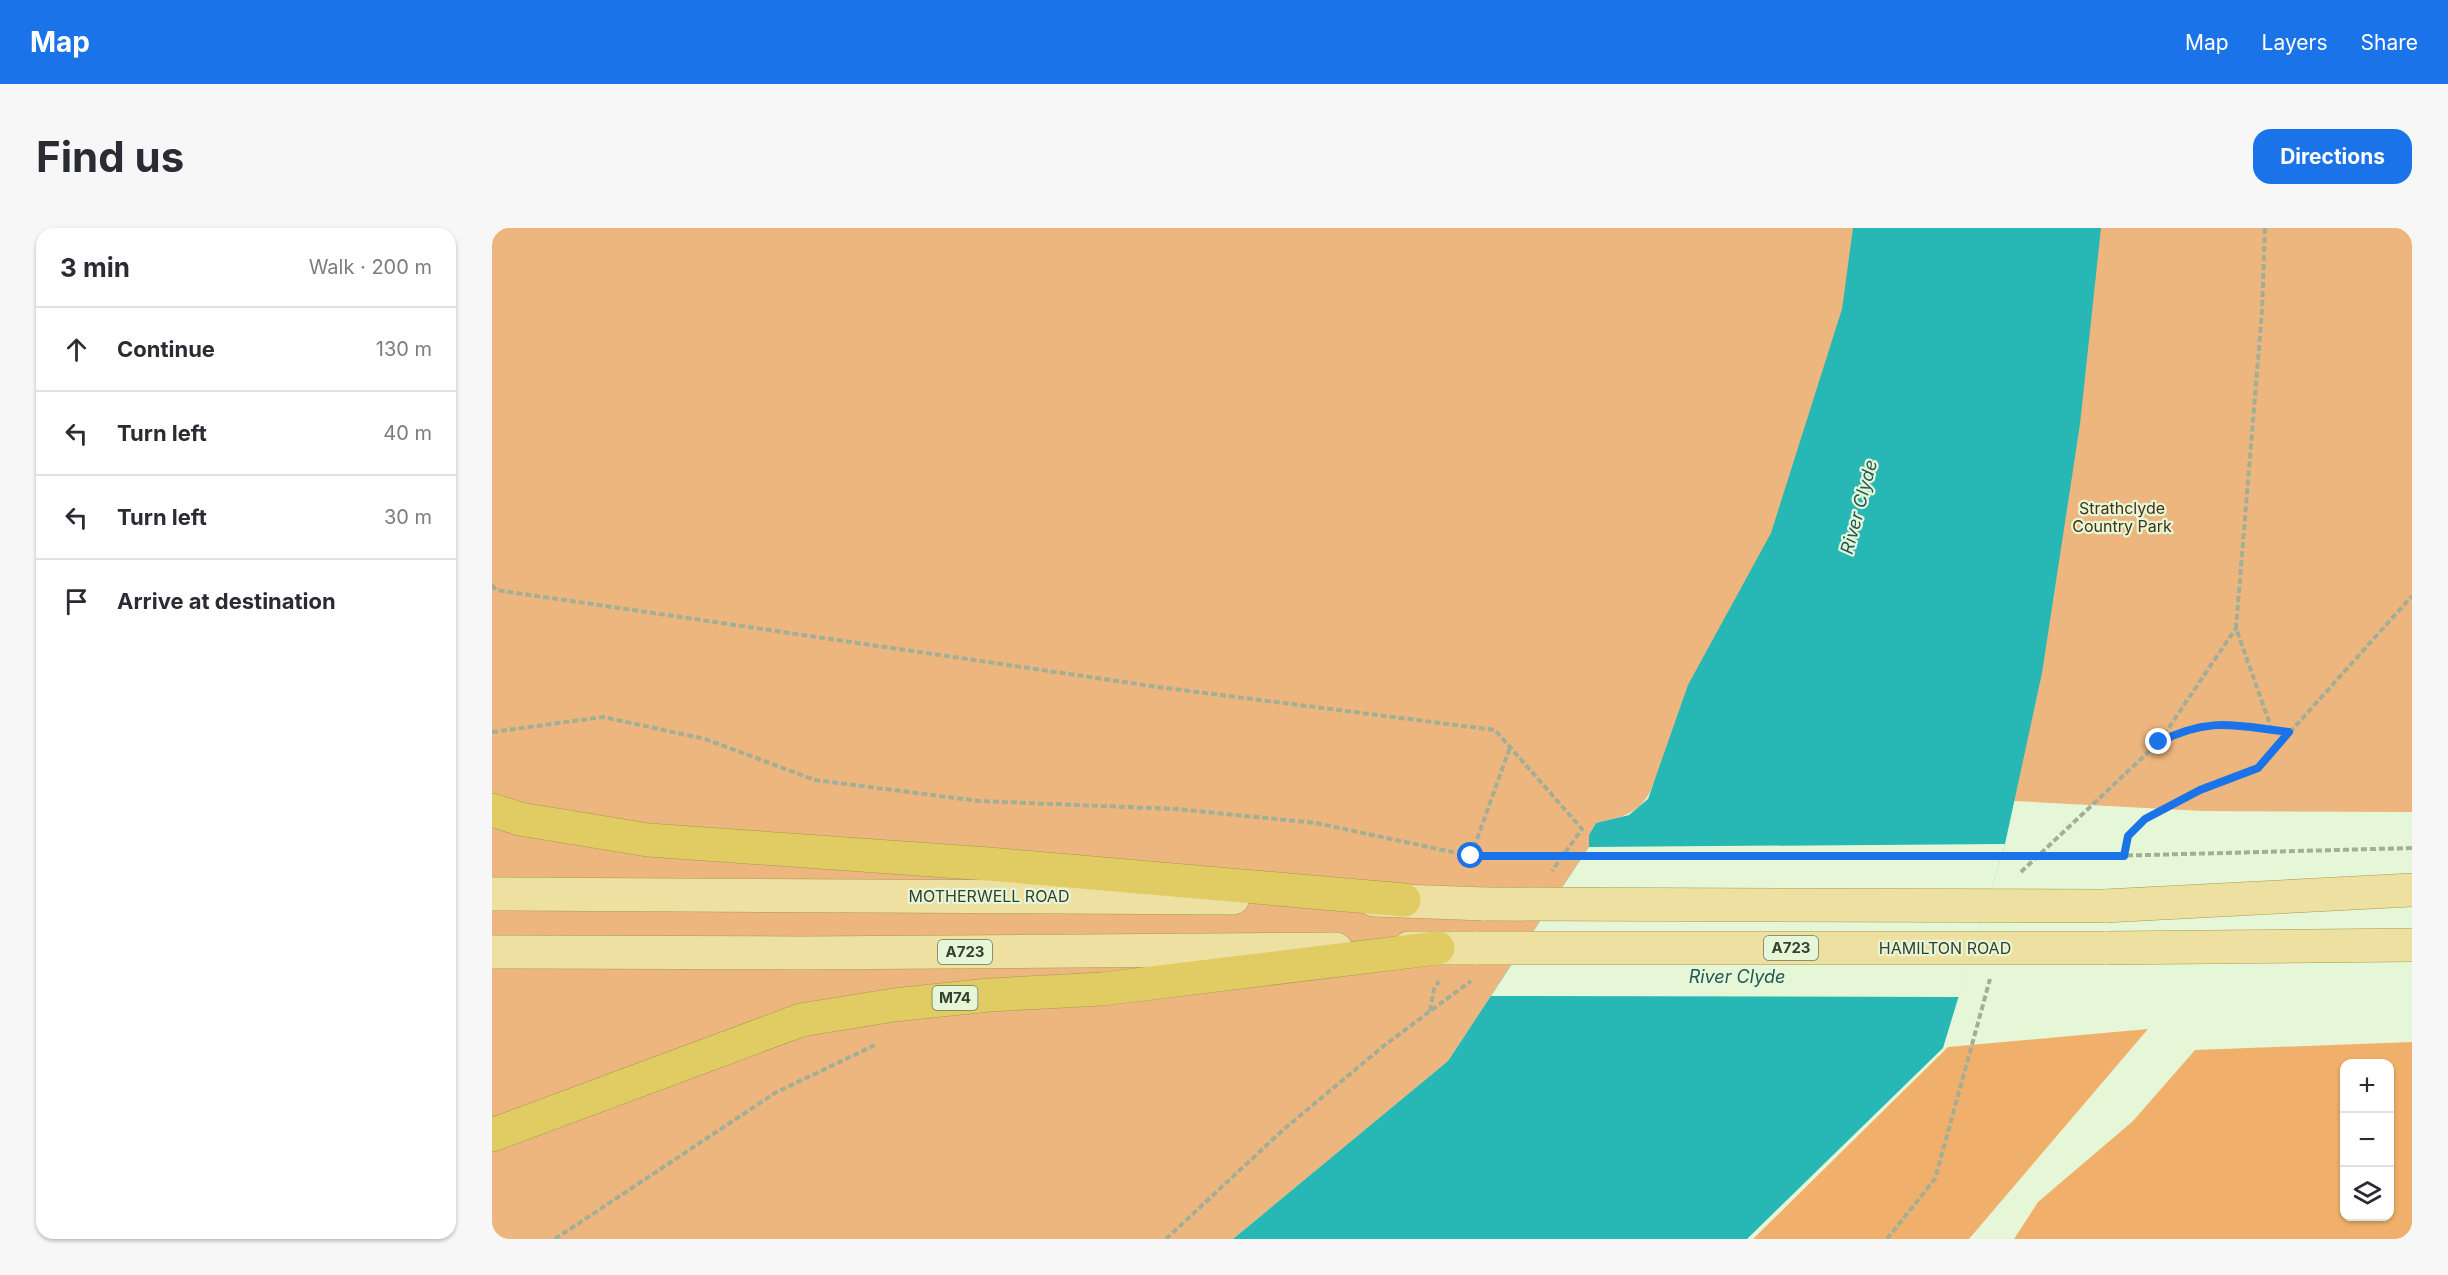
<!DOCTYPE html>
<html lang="en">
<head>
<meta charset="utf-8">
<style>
  body { margin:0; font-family:Inter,sans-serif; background:#f7f7f7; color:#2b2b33 }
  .controls { position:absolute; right:18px; bottom:18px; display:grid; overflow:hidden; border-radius:12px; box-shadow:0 2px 4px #0004 }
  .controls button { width:54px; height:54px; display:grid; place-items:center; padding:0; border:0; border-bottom:2px solid #e1e1e2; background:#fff; color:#2b2b33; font:30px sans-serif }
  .stop { position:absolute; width:18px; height:18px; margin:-14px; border:4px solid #1a73e8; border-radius:50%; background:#fff }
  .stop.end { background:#1a73e8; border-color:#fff; box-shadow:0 2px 6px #0008 }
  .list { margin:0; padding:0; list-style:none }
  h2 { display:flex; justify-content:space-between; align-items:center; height:78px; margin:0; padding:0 24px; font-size:26px }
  h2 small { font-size:20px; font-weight:400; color:#7c7c81 }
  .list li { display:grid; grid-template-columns:39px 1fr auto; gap:18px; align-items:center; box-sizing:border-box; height:84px; padding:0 24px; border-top:2px solid #e1e1e2 }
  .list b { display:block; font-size:22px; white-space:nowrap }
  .list em { font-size:20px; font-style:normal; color:#7c7c81 }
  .icon { flex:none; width:33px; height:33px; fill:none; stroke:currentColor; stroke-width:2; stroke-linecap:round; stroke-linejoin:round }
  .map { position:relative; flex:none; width:1920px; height:1011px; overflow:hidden; border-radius:18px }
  header { display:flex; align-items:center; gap:36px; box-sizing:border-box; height:84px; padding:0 30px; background:#1a73e8; color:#fff }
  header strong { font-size:28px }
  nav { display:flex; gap:33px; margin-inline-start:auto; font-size:21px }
  .intro { display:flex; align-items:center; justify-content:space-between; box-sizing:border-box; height:144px; padding:0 36px }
  h1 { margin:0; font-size:42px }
  .button { padding:15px 27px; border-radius:18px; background:#1a73e8; color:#fff; font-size:21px; font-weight:700 }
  main { display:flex; gap:36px; padding:0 36px }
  aside { flex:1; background:#fff; border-radius:18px; box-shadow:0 2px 4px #0004 }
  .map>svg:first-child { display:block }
  .green { fill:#ecb67e }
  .forest { fill:#f0b06b; fill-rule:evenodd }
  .water { fill:#27b8b5 }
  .pier { fill:#e6f7d7 }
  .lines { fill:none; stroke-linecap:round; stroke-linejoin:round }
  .primary-casing { stroke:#a69a52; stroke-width:34 }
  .motorway-casing { stroke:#a69a52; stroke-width:34 }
  .path { stroke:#a2ae96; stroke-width:4; stroke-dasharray:6 3; stroke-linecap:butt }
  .primary { stroke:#ede0a1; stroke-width:33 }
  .motorway { stroke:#e1cc63; stroke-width:33 }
  .primary-bridge-casing { stroke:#a69a52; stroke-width:34; stroke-linecap:butt }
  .path-bridge { stroke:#a2ae96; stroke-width:4; stroke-dasharray:6 3; stroke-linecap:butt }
  .primary-bridge { stroke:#ede0a1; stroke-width:33 }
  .route { stroke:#1a73e8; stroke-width:8 }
  .labels { text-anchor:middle; stroke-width:4.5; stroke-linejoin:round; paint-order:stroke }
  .shield { fill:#e6f7d7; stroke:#6c7664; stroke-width:1.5 }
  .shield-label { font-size:15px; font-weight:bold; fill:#383e32 }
  .park-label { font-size:16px; fill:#492f11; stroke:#e6f7d7 }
  .street-label { font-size:16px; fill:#383e32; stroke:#e6f7d7 }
  .water-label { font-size:18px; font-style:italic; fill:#215958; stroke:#e6f7d7 }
</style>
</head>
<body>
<header>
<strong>Map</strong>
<nav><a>Map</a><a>Layers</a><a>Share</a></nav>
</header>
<div class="intro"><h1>Find us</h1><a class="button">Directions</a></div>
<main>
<aside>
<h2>3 min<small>Walk · 200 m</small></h2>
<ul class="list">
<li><svg class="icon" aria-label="ahead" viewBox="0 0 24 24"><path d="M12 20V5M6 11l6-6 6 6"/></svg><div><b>Continue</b></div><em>130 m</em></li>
<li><svg class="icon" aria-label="left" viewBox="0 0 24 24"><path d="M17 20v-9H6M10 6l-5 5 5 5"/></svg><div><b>Turn left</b></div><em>40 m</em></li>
<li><svg class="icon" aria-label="left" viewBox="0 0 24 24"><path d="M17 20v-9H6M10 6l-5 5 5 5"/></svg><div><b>Turn left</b></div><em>30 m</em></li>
<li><svg class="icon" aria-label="arrive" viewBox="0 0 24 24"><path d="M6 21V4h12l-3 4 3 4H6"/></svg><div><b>Arrive at destination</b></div></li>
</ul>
</aside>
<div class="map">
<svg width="1920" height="1011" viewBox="0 0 1920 1011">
  <rect width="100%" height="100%" fill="#e6f7d7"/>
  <!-- green -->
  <path class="green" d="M 0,0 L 1920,0 L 1920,584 L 1711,583 L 1162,554 C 1151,585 1134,588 1104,595 L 1097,607 L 1097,619 L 956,833 L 741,1011 L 0,1011 Z"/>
  <!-- forest -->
  <path class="forest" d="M 1656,801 L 1477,1011 L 1261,1011 L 1456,819 Z
    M 1920,814 L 1920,1011 L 1522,1011 L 1546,974 L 1641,893 L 1703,822 ZM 1852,836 L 1898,836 L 1898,988 L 1852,988 Z"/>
  <!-- water -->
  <path class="water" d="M 1361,0 L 1609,0 L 1588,196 L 1550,445 L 1513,616 L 1451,820 L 1255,1011 L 741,1011 L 956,833 L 1097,619 L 1097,607 L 1104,595 L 1137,587 L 1156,571 L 1196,457 L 1279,305 L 1350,81 Z"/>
  <!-- pier -->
  <path class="pier" d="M 1513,616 L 1467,769 L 999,768 L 1097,619 Z"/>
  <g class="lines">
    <defs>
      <path id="primary" d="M 0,666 L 741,670
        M 882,672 L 994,676
        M 1612,678 L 1920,662
        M 917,720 L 986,720
        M 1612,720 L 1920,717
        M 0,724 L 311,725 L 844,721"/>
      <path id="motorway" d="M 0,582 L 28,591 L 156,612 L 497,636 L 912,672
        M 0,907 L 309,792 L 402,777 L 497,767 L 610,761 L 946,720"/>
    </defs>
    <!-- primary casing -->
    <use href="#primary" class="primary-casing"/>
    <!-- motorway casing -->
    <use href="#motorway" class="motorway-casing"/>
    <!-- path -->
    <path class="path" d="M 1773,0 L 1770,83 L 1744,400 L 1780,502
      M 0,357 L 4,362 L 666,459 L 1003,502 L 1090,601 L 1060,643
      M 0,504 L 111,489 L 213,511 L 323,552 L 487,573 L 684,581 L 824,595 L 979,628 L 998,628
      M 1668,514 C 1719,488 1744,498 1797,505
      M 979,628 L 1018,519
      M 1617,628 L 1920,620
      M 1632,628 L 1636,608 L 1653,592 L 1708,562 L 1766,540 L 1920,368
      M 1529,644 L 1667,514 L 1744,400
      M 938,783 L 942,761 L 947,753
      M 63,1011 L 283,865 L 385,816
      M 674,1011 L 792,901 L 894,816 L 979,753
      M 1395,1011 L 1443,951 L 1498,751"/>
    <!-- primary -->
    <use href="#primary" class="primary"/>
    <!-- motorway -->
    <use href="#motorway" class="motorway"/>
    <defs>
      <path id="primary-bridge" d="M 994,676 L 1612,678
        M 986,720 L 1612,720"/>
    </defs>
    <!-- primary-bridge casing -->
    <use href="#primary-bridge" class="primary-bridge-casing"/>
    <!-- path-bridge -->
    <path class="path-bridge" d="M 998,628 L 1617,628"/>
    <!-- primary-bridge -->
    <use href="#primary-bridge" class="primary-bridge"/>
  </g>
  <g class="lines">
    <!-- route -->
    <path class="route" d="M 979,628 L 1632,628 L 1636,608 L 1653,591 L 1708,562 L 1766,540 L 1797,504 C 1743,498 1719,488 1667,514"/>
  </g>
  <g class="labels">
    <!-- shield labels -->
    <g class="shield">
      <rect x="1272" y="708" width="54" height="24" rx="4.5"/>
      <rect x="446" y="712" width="54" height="24" rx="4.5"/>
      <rect x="440.5" y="758" width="45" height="24" rx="4.5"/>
    </g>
    <g class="shield-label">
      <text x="1299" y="725">A723</text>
      <text x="473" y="729">A723</text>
      <text x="463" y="775">M74</text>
    </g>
    <!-- park labels -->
    <g class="park-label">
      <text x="1630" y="286">Strathclyde<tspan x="1630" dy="18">Country Park</tspan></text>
    </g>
    <!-- street labels -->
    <g class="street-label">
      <text x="497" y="674">MOTHERWELL ROAD</text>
      <text x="1453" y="726">HAMILTON ROAD</text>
    </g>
    <!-- water labels -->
    <g class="water-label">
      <text transform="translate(1367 279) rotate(-75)" y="6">River Clyde</text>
      <text x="1245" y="755">River Clyde</text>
    </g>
  </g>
</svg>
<div class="controls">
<button>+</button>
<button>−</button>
<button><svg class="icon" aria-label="layers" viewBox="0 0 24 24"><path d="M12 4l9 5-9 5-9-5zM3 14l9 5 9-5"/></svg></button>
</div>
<div class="stop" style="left:979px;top:628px"></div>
<div class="stop end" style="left:1667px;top:514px"></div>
</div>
</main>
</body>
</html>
